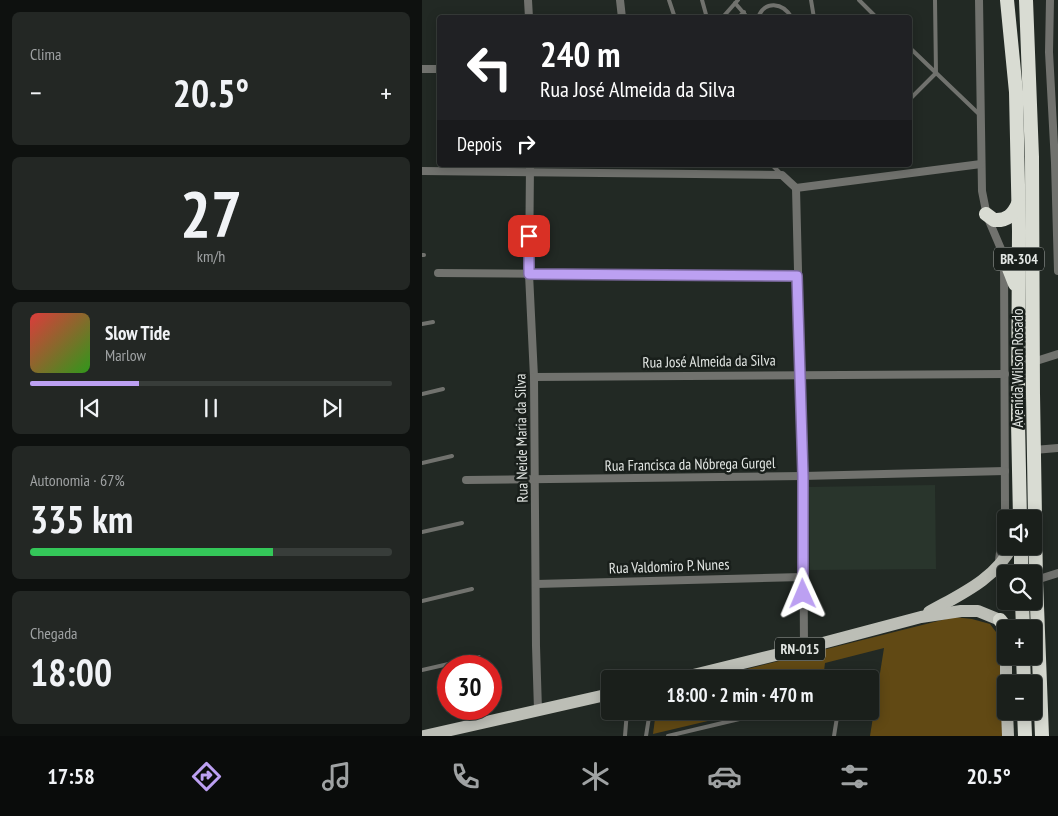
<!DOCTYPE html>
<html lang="pt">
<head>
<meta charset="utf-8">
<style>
  body { margin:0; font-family:"PT Sans Narrow",sans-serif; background:#232724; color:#f1f3f6; height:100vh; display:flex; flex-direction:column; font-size:19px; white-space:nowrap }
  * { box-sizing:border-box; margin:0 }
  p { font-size:16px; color:#9fa2a3 }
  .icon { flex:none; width:28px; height:28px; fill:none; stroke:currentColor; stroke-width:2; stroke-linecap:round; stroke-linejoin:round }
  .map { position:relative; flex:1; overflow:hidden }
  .sheet { display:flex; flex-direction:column; gap:12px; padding:12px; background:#0e110f; width:422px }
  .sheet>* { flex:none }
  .top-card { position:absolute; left:15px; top:15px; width:475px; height:152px; border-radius:5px; box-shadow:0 2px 12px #0003,0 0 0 1px #383d3a; background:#202124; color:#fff; overflow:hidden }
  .controls { position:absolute; left:575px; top:510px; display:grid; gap:10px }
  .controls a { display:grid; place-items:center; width:45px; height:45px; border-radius:5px; background:#1a1f1b; box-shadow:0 2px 12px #0003,0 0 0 1px #383d3a; font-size:25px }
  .speed { position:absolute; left:15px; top:655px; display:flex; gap:10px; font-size:25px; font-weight:700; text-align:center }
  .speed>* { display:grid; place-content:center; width:65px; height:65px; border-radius:50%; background:#1a1f1b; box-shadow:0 2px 12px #0003,0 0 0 1px #383d3a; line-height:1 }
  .speed .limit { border:8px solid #d22; background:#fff; color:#111 }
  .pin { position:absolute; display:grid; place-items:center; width:42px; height:42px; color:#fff; margin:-21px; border-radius:10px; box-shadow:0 2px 8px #0006 }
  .me { position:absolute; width:55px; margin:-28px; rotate:359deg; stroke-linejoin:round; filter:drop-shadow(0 0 4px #0008) }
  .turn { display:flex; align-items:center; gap:18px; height:105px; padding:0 20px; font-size:22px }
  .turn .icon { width:65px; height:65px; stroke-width:2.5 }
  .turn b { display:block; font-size:35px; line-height:42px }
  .then { display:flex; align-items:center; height:48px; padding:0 20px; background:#0003; gap:10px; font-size:19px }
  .big { font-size:38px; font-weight:700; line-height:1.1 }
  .sheet .card { flex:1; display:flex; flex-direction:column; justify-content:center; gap:8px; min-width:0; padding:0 18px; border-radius:8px; background:#232724 }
  .sheet .dial { align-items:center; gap:0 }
  .dial b { font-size:65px; line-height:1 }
  .song { display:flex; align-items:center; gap:15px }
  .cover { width:60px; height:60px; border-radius:8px; background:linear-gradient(135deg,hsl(0 70% 55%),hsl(110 70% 35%)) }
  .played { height:5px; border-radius:2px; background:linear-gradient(90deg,#bca0f2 30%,#383d3a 30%) }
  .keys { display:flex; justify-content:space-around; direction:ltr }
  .heat { display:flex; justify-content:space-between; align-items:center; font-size:28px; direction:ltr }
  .charge { height:8px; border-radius:4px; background:linear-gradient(90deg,#34c759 67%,#383d3a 0) }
  .trip { position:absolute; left:179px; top:670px; width:278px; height:50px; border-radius:5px; background:#1a1f1b; box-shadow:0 2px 12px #0003,0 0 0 1px #383d3a; font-weight:700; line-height:50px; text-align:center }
  .menu { display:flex; height:80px; justify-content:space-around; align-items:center; background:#0a0c0b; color:#9fa2a3 }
  .menu .icon { width:35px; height:35px }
  .menu .current { color:#bca0f2 }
  .menu b { font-size:22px; color:#f1f3f6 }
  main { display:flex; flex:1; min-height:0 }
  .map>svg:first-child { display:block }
  .built { fill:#29352c }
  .green { fill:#614914 }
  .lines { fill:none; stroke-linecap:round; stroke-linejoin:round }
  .lane { stroke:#71726e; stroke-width:4 }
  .street { stroke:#71726e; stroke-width:8 }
  .primary { stroke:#bcbeb6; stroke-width:12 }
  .highway { stroke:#d9dcd3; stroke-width:14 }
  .route-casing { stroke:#7a689d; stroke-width:12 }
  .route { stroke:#bca0f2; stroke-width:9 }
  .labels { text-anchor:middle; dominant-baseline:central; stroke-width:5; stroke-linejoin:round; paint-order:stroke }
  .shield { fill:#191f1b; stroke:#a6aaa7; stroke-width:1 }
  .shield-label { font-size:14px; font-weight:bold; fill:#e2e6e3 }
  .street-label { font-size:15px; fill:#e2e6e3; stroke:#191f1b }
</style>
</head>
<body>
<main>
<section class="sheet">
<div class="card"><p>Clima</p>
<div class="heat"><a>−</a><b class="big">20.5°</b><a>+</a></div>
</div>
<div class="card dial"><b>27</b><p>km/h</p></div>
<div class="card">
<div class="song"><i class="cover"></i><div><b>Slow Tide</b><p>Marlow</p></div></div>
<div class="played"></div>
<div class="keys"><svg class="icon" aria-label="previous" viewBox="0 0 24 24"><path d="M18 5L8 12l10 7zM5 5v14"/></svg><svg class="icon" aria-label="pause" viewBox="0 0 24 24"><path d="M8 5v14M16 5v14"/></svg><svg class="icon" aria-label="next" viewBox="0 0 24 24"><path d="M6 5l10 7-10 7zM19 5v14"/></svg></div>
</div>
<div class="card"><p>Autonomia · 67%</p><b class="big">335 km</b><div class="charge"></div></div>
<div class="card"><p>Chegada</p><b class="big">18:00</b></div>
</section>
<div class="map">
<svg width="636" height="736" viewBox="0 0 636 736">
  <rect width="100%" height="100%" fill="#222924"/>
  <path class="built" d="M513 485 514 569 388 570 387 487Z"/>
  <g class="green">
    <path d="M532 617 550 619 568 624 577 636 579 662 580 736H448L462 648 403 663 401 679H285Z"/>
    <path d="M234 711H328L231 734Z"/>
  </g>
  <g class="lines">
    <g class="lane">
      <path d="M247 0 253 18"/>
      <path d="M280 0 285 18"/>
      <path d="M389 0 392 18"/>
      <path d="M437 0 455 18"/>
      <path d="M313 3 326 18"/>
      <path d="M300 18 316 0"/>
      <path d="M316 18 322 12"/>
      <path d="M336 18C342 0 361 2 370 18"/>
      <path d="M488 48 558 115"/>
      <path d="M488 99 514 73 513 0"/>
      <path d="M350 165 360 175"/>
      <path d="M0 255H2"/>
      <path d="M0 324 11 322"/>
      <path d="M0 394 21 389"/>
      <path d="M0 463 30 456"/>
      <path d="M0 532 40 523"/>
      <path d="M0 601 50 589"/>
      <path d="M0 670 57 657"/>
      <path d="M203 736 205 711"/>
      <path d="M224 736 228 711"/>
      <path d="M246 736 351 711"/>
      <path d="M412 736 416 711"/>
    </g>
    <g class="street">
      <path d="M106 0 107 18"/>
      <path d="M198 0 200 18"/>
      <path d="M557 0 560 191 565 216 582 256 583 509 577 561"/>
      <path d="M628 0 627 52 633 163 636 271"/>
      <path d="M0 69H18"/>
      <path d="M108 165 107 274 112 377 114 646 116 710"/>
      <path d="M1 171 360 175 374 188"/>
      <path d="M374 188 381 476 382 648"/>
      <path d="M374 188 559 164"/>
      <path d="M16 273 375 276"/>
      <path d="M611 362 636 354"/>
      <path d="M112 377 583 374"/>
      <path d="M612 450 636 448"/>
      <path d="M44 480 381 476 583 471"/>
      <path d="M614 580 636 573"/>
      <path d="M114 584 381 577"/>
    </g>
    <g class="primary">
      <path d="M507 612C537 595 574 579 590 546"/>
      <path d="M584 656V684"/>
      <path d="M255 679 382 648 499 617 539 611H556L578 620 583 632 584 649"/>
      <path d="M585 711 586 736"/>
      <path d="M2 736 188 694"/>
    </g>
    <g class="highway">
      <path d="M585 0 594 92 597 231 596 422 598 519"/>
      <path d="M604 0 610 157 611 394 614 580 620 736"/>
      <path d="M564 214 572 220C585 221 591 215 596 204"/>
      <path d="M582 256 593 284"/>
      <path d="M599 546V574"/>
      <path d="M600 601 601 629"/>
      <path d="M578 620 585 629"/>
      <path d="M601 656 602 684"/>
      <path d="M602 711 603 736"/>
    </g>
  </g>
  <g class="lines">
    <defs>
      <path id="route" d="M107 236V274L375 276 381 476V594"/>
    </defs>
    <use href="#route" class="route-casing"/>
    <use href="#route" class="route"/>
  </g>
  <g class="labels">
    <g class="shield">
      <rect x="572" y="247.5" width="50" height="23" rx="4"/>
      <rect x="353" y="637.5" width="50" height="23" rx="4"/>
    </g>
    <g class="shield-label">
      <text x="597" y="259">BR-304</text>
      <text x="378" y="649">RN-015</text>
    </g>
    <g class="street-label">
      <text transform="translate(287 361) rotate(-1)">Rua José Almeida da Silva</text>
      <text transform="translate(595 368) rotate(-90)">Avenida Wilson Rosado</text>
      <text transform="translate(99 438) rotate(-91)">Rua Neide Maria da Silva</text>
      <text transform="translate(268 464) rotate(-1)">Rua Francisca da Nóbrega Gurgel</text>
      <text transform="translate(247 566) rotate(-2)">Rua Valdomiro P. Nunes</text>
    </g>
  </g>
</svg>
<div class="controls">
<a><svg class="icon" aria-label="sound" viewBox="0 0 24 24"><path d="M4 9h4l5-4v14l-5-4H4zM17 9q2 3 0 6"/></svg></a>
<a><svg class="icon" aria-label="search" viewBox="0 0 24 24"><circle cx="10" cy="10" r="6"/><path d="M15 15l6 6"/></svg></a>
<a>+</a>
<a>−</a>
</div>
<div class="speed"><div class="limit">30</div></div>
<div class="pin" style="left:107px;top:236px;background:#d93025"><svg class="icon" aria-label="arrive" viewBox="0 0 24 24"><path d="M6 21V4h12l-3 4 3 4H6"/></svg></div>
<svg class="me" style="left:381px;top:594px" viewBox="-20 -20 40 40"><path d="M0-17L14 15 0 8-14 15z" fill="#bca0f2" stroke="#fff" stroke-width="4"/></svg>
<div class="trip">18:00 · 2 min · 470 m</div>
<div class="top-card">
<div class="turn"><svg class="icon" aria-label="left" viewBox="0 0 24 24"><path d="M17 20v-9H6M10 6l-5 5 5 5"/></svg><div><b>240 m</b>Rua José Almeida da Silva</div></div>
<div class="then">Depois<svg class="icon" aria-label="right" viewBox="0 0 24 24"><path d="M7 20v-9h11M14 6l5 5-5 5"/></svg></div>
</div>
</div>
</main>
<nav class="menu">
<b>17:58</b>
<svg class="icon current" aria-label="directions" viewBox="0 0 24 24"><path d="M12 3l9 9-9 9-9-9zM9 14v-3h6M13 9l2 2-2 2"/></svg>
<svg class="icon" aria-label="music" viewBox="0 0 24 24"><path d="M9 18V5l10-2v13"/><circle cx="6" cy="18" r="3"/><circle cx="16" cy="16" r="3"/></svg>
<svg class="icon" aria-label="phone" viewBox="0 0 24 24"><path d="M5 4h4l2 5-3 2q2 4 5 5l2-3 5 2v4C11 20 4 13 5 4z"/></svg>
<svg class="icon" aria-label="climate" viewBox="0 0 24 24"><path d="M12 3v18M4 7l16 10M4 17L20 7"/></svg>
<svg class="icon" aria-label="car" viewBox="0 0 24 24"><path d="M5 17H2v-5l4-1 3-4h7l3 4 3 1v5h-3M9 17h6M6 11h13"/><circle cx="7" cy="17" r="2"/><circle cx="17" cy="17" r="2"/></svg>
<svg class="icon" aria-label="filters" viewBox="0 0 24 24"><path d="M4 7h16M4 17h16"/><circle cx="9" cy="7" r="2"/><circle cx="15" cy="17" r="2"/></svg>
<b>20.5°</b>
</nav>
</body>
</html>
